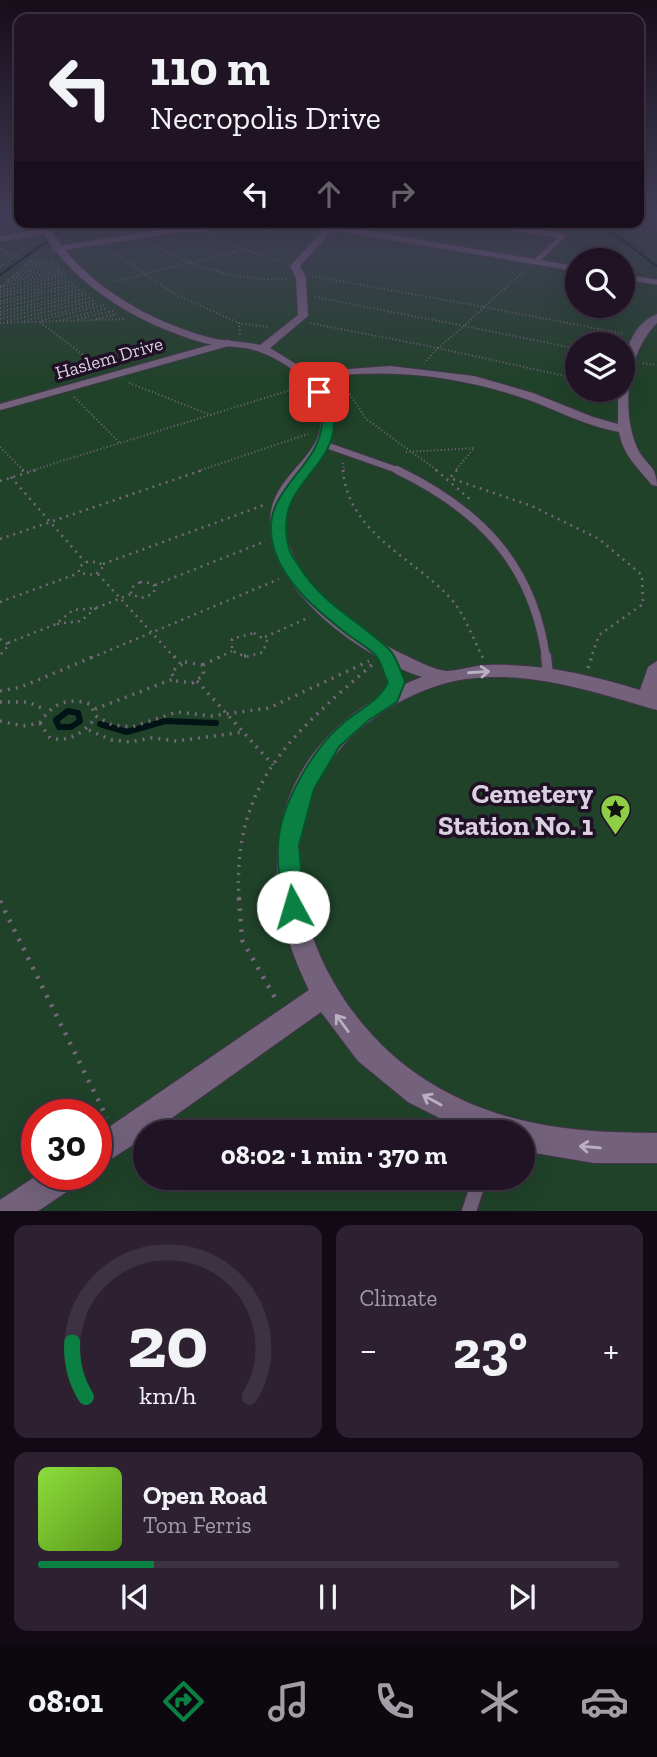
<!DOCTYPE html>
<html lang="en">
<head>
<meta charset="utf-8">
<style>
  body { margin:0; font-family:"Zilla Slab",serif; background:#2c2031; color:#f1f3f6; height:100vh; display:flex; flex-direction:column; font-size:26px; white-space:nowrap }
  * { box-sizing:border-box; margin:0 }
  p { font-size:23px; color:#a19ea6 }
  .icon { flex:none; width:38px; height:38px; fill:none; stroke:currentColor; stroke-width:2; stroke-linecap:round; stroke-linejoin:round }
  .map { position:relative; height:1211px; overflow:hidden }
  .details { display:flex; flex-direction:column; gap:14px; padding:14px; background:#110a14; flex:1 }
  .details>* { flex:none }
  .top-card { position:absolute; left:14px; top:14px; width:630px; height:214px; border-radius:14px; box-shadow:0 7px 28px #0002,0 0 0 2px #3c3241; background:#1f1324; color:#f1f3f6; overflow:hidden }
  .buttons { position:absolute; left:565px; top:248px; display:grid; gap:14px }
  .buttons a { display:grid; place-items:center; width:70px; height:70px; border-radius:50%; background:#1f1324; box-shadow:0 7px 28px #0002,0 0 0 2px #3c3241; font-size:35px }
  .speed { position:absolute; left:21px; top:1099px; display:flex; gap:14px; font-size:35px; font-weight:700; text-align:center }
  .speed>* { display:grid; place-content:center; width:91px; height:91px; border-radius:50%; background:#1f1324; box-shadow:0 7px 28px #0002,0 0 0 2px #3c3241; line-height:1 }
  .speed .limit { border:10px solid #d22; background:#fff; color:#111 }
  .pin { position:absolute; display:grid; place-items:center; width:60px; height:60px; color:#fff; margin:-30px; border-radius:14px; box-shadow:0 4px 10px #0006 }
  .me { position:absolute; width:77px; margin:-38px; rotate:354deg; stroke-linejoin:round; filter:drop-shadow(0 0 5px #0008) }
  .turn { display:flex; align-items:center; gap:24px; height:147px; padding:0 21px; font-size:32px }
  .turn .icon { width:91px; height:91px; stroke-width:2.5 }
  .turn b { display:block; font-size:49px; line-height:60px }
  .lanes { display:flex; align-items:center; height:66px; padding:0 21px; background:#0003; justify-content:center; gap:35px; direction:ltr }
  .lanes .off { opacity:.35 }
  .big { font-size:52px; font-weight:800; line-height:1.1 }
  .details .card { flex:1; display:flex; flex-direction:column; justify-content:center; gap:10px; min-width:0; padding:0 24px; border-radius:14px; background:#2c2031 }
  .details .dial { align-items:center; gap:0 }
  .dial svg { height:182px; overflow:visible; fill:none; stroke:#3c3241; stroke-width:7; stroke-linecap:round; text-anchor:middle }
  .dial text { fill:#f1f3f6; stroke:none }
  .song { display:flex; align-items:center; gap:21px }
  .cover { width:84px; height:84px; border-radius:10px; background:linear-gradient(135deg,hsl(90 70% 55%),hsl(90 70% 35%)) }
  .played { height:7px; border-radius:4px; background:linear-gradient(90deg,#0b8043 20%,#3c3241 20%) }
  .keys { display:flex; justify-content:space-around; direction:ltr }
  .heat { display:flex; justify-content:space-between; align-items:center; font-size:38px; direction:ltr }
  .details .tiles { flex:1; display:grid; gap:14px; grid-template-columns:1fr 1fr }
  .card:last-child { grid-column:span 2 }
  .trip { position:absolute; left:133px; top:1120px; width:402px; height:70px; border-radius:35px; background:#1f1324; box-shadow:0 7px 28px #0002,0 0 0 2px #3c3241; font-weight:800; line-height:70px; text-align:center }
  .dock { display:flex; height:112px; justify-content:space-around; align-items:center; background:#0c080e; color:#a19ea6 }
  .dock .icon { width:49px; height:49px }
  .dock .active { color:#0b8043 }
  .dock b { font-size:32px; color:#f1f3f6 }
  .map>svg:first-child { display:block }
  .green { fill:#204229; fill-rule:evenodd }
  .forest { fill:#2f5438 }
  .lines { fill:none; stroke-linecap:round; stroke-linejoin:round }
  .stream-far1 { stroke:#021316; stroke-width:2.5 }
  .stream { stroke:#021316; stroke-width:6 }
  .service-far4-casing { stroke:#423548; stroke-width:7 }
  .service-far3-casing { stroke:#423548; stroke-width:8 }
  .service-far2-casing { stroke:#423548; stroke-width:10 }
  .service-far1-casing { stroke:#423548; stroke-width:13 }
  .service-casing { stroke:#423548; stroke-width:17 }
  .minor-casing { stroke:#423548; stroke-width:2 }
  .path-far3 { stroke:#75687b; stroke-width:2; stroke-dasharray:1 2.5; stroke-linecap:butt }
  .path-far2 { stroke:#75687b; stroke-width:2.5; stroke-dasharray:2 5; stroke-linecap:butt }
  .path-far1 { stroke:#75687b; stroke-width:3.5; stroke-dasharray:2 6; stroke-linecap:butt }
  .path { stroke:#75687b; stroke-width:4.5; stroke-dasharray:2.5 8; stroke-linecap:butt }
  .service-far4 { stroke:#74627d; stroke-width:5 }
  .service-far3 { stroke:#74627d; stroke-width:6 }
  .service-far2 { stroke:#74627d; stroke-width:8 }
  .service-far1 { stroke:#74627d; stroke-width:10 }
  .service { stroke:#74627d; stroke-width:14 }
  .minor { fill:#74627d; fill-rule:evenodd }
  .oneway { stroke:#bbafc2 }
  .route { fill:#0b8043; stroke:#07532c; stroke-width:2 }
  .labels { text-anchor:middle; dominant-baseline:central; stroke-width:7; stroke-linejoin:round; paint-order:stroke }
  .far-street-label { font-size:19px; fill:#dad0df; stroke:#201026 }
  .near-poi-label { font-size:28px; font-weight:bold; fill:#dad0df; stroke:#201026; text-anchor:end }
</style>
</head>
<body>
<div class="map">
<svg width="657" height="1211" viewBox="0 0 657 1211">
  <rect width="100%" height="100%" fill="#291930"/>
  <path class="green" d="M0 216H19V222H639V216H657V1211H0ZM578 261H623V306H578ZM578 345H623V390H578ZM37 1115H96V1174H37ZM145 1132H523V1178H145Z"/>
  <path class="forest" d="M494 222H576L565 233Z"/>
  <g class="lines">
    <g class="stream-far1">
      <path d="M598 222 657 266"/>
      <path d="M0 275 74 222"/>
    </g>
    <g class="stream">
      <path d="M68 711 78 713 80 721 71 727H59L56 720Z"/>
      <path d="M100 724 127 732 165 721 216 723"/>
    </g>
    <defs>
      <g id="service-far4">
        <path d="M241 222 269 229"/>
        <path d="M475 222 563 236 535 262"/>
        <path d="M331 227 578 269"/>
        <path d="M0 239 44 231"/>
        <path d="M55 249 176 230 205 229 221 222"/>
        <path d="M623 277 657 282"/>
      </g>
      <g id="service-far3">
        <path d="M0 407 228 343"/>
        <path d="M323 444 400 471"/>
      </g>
      <path id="service-far2" d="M397 470C480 510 533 564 546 658"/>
      <path id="service-far1" d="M546 656 548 674"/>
      <path id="service" d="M469 1211 480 1178"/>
      <g id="minor">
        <path d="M37 222H46C78 281 148 322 212 338 227 342 244 341 260 345L298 315 296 278 290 266 331 222H340L300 266 306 278 308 316 270 348 309 372 390 366 474 376 533 393 593 417 618 424V390H623C623 362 626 327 657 314V323C628 352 621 407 636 445 643 464 657 464 657 486L652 485C638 468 623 455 619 432 585 426 555 409 523 398 455 375 386 368 315 378 376 457 263 475 289 545 309 599 361 635 411 658 421 663 435 670 446 671 460 671 474 665 488 665 540 663 591 675 640 690L648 667 657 661V710C594 692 532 670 465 679 428 685 394 702 365 725 240 826 311 1010 429 1082 499 1126 576 1133 657 1133V1163H594L523 1151V1132H467L408 1102 358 1061 321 1012 152 1132H145V1137L96 1169V1136L309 990C243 857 278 731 422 677 361 657 260 586 271 512 279 463 344 451 312 391 300 370 270 353 246 348 232 346 218 347 204 343 138 324 70 285 37 222Z"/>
        <path d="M39 1174H81L77 1185 38 1211H0V1200Z"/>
      </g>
    </defs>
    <use href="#service-far4" class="service-far4-casing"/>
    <use href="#service-far3" class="service-far3-casing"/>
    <use href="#service-far2" class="service-far2-casing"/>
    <use href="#service-far1" class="service-far1-casing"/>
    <use href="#service" class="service-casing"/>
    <use href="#minor" class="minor-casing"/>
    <g class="path-far3">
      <path d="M639 217 657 224"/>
      <path d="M88 222 92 232"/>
      <path d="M208 239 285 262"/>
      <path d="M155 245C197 269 239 281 287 279"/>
      <path d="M1 249 13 257"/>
      <path d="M111 251 175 294 239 323"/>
      <path d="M31 262 48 258"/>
      <path d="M26 266 54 260"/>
      <path d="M0 267 28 246"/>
      <path d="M22 270 56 262"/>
      <path d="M523 272 484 307 625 334"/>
      <path d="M17 274 59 265"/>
      <path d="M312 276 484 307 464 326 578 349"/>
      <path d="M13 278 61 268"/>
      <path d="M8 282 63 270"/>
      <path d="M113 282 245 249"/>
      <path d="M0 287 65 273"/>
      <path d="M1 287 43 249"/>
      <path d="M0 291 68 275"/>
      <path d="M0 294 68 279"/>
      <path d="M0 297 72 281"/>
      <path d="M315 297 464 326 438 348 578 379"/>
      <path d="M0 301 75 284"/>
      <path d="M0 304 79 286"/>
      <path d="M0 308 82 289"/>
      <path d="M0 312 85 292"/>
      <path d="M0 315 89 294"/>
      <path d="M0 319 92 297"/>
      <path d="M78 319 113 311"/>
      <path d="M96 319 117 314"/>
      <path d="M42 320 104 305"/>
      <path d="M60 320 108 308"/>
      <path d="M7 321 95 300"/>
      <path d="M24 321 99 303"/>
      <path d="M40 322 99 367"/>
      <path d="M0 323 126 319"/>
      <path d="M310 323 438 348 424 363"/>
      <path d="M240 334 239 323 268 327"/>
      <path d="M643 363 657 365"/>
      <path d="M342 382 366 419 438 471"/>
      <path d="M129 383 211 415"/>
      <path d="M74 397 121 444"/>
      <path d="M0 447 24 471"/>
      <path d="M406 452 474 448 455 471"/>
      <path d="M343 463 344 471"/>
      <path d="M30 471 300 387"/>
      <path d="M198 471 308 434"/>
    </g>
    <g class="path-far2">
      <path d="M22 470 25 473"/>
      <path d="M343 470C348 534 414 557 452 600 466 617 473 639 483 658"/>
      <path d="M436 470 472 501"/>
      <path d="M457 470 450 478 532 506 599 539 642 575 643 604 599 635 591 658"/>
      <path d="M11 477 85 562"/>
      <path d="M0 481 36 470"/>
      <path d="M0 539 203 470"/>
      <path d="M86 562H98L104 566 95 575 79 573V567Z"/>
      <path d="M103 564 264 505"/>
      <path d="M98 574 175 658"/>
      <path d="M140 582 151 583 156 587 153 594 141 598 131 594V588Z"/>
      <path d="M155 585 266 541"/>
      <path d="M0 602 79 573"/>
      <path d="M96 608 81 621 56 624 73 610Z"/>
      <path d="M96 608 131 594"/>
      <path d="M254 633 267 641 263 652 246 657 232 651V639Z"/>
      <path d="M265 637 310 617"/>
      <path d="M0 639 9 645 0 655"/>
      <path d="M8 643 56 624"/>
      <path d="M91 658 279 579"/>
      <path d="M218 658 232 651"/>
    </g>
    <g class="path-far1">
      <path d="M174 656 180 663"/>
      <path d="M244 656H249"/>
      <path d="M185 662 202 665 204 675 192 683 176 681 171 672Z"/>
      <path d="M203 665 221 656"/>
      <path d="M588 668 592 656"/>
      <path d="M197 681 273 765"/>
      <path d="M0 691 21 687 95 656"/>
      <path d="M0 702H28L46 710"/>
      <path d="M95 709 173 679"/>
      <path d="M0 721 23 726 40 723"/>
      <path d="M40 723C52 703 68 697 90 704L96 716 112 725 132 727 177 712 212 716 269 708 369 661"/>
      <path d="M40 723 50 738C69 743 85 732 96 717"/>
      <path d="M89 730 111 740 130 742 151 738 177 741 243 732"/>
      <path d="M239 899C232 782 294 733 374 663"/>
    </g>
    <g class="path">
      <path d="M239 898 242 940 278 1003"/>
      <path d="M0 901 107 1118"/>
    </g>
    <use href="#service-far4" class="service-far4"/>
    <use href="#service-far3" class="service-far3"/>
    <use href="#service-far2" class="service-far2"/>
    <use href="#service-far1" class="service-far1"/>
    <use href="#service" class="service"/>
    <use href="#minor" class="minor"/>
  </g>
  <defs><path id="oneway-shaft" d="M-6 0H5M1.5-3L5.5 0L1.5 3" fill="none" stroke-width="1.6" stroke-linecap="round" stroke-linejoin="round" transform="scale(1.75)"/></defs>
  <g class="oneway">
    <use href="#oneway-shaft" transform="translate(479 672) rotate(-4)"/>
    <use href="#oneway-shaft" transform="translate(342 1023) rotate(-126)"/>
    <use href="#oneway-shaft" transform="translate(432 1100) rotate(-151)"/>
    <use href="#oneway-shaft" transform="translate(590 1147) rotate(-175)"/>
  </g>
  <linearGradient id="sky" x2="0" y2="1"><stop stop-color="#170e1a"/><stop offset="0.56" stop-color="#433e59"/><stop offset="1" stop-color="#433e59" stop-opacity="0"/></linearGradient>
  <rect width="657" height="385" fill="url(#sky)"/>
  <path class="route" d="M319 389 325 392C328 401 334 413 334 423 333 473 272 485 289 548 290 554 296 561 299 566 322 604 358 620 389 649 397 657 401 672 405 682L397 702 369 720 339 747 314 789 299 845 304 907 301 914 293 917 285 914 282 907C280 888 277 867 278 847 279 807 311 751 341 725 356 711 380 701 388 682 384 675 382 664 377 657 370 648 356 641 347 634 319 612 285 585 274 549 256 490 319 472 322 423 322 413 316 402 313 392Z"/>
  <defs>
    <symbol id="sight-pin" viewBox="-11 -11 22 30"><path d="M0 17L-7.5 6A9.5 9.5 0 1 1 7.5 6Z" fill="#8dce44" stroke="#201026"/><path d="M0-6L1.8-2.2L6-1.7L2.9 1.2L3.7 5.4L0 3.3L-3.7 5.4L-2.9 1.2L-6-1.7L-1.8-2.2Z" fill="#111"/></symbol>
  </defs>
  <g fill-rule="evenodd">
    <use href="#sight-pin" x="598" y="792" width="35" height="47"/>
  </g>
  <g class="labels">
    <g class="far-street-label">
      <text transform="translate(109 358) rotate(-16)">Haslem Drive</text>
    </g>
    <g class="near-poi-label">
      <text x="593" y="793">Cemetery<tspan x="593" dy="32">Station No. 1</tspan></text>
    </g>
  </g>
</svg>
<div class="buttons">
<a><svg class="icon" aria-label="search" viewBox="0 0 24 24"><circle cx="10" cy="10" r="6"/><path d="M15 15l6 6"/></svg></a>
<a><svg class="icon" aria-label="layers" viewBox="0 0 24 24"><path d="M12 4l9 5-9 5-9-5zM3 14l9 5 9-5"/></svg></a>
</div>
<div class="speed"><div class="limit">30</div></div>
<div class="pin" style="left:319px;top:392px;background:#d93025"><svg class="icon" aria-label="arrive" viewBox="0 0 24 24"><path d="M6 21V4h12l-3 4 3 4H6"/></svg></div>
<svg class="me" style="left:293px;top:907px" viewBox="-20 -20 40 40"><circle r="19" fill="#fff"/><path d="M0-13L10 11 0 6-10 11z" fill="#0b8043"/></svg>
<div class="trip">08:02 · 1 min · 370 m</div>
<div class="top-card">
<div class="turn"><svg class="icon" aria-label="left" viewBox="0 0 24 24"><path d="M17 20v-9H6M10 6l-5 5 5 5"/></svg><div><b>110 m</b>Necropolis Drive</div></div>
<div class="lanes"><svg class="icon" aria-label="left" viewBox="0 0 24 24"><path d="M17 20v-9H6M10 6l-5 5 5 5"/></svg><svg class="icon off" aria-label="ahead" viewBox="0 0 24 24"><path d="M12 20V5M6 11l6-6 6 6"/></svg><svg class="icon off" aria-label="right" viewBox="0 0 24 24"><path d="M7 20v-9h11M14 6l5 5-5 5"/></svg></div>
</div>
</div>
<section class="details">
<div class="tiles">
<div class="card dial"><svg viewBox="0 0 100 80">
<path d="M14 69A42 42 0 1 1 86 69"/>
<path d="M14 69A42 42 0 0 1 8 45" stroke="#0b8043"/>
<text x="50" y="56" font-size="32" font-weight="700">20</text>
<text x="50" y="72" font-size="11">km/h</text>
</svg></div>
<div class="card"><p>Climate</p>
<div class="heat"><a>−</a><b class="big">23°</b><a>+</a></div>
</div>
<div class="card">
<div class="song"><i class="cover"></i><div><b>Open Road</b><p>Tom Ferris</p></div></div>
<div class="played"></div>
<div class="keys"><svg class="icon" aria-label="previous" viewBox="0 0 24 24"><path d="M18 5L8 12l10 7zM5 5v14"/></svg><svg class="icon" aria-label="pause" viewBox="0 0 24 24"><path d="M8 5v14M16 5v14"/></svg><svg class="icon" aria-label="next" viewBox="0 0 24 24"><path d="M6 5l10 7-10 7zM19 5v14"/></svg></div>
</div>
</div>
</section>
<nav class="dock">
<b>08:01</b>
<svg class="icon active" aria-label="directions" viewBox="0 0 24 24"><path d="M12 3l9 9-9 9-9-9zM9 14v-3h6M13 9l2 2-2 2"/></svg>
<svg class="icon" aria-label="music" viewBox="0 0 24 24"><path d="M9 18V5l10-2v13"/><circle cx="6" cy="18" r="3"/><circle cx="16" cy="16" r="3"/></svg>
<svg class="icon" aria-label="phone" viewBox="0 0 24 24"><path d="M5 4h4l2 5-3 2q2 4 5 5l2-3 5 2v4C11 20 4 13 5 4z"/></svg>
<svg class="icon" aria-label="climate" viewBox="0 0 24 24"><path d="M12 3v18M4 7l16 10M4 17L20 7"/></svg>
<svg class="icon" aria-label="car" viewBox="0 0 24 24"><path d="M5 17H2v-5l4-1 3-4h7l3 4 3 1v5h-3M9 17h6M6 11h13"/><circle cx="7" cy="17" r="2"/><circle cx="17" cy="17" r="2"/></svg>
</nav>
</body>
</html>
